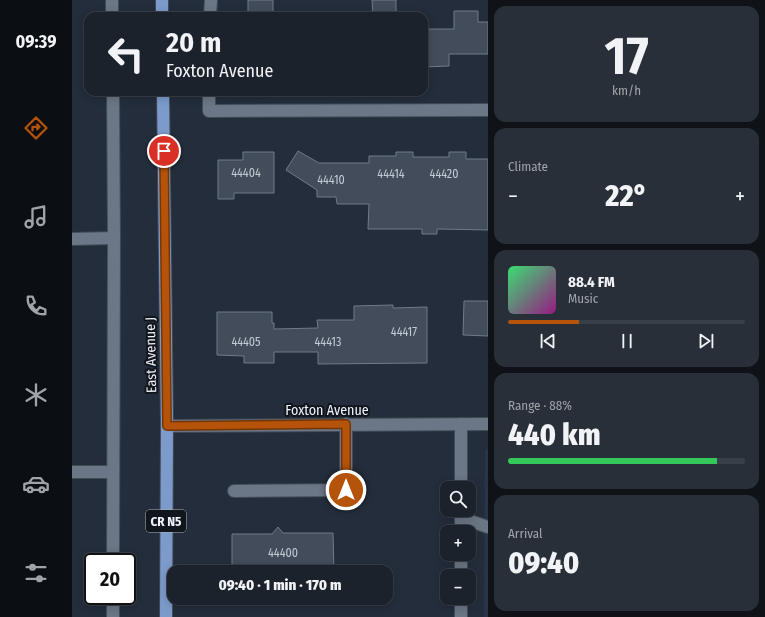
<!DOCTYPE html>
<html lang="en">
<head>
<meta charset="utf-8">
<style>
  body { margin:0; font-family:"Fira Sans Condensed",sans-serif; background:#282f38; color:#f1f3f6; height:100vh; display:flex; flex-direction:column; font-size:15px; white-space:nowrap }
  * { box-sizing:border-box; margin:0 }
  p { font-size:13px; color:#a0a4a9 }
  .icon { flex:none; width:22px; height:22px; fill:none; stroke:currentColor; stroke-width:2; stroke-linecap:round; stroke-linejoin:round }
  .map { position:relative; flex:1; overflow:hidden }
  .drawer { display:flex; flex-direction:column; gap:6px; padding:6px; background:#0f1318; width:277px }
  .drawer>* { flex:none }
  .top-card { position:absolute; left:12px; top:12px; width:344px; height:84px; border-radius:12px; box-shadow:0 2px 10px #0003,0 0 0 1px #393f48; background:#1b222c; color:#f1f3f6; overflow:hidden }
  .fabs { position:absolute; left:368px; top:481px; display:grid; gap:8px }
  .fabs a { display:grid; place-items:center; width:36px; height:36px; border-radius:8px; background:#1b222c; box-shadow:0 2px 10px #0003,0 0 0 1px #393f48; font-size:20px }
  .speed { position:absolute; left:12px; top:553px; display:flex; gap:8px; font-size:20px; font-weight:700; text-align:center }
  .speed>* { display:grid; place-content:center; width:52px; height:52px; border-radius:50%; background:#1b222c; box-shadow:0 2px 10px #0003,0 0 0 1px #393f48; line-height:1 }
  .speed .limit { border:2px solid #111; border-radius:6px; background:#fff; color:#111 }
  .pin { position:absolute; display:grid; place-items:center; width:34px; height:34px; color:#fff; margin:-17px; border:2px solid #fff; border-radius:50%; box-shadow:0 1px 4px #0007 }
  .me { position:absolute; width:44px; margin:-22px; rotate:0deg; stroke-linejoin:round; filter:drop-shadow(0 0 3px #0008) }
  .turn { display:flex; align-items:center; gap:14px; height:84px; padding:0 16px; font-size:18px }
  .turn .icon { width:52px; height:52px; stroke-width:2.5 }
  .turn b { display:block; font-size:28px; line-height:34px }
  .big { font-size:30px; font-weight:800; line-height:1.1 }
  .drawer .card { flex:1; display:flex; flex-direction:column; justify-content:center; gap:6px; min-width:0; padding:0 14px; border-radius:12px; background:#282f38 }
  .drawer .dial { align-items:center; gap:0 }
  .dial b { font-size:52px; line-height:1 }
  .song { display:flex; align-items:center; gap:12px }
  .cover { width:48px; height:48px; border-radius:6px; background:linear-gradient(135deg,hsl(140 70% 55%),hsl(310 70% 35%)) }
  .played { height:4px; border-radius:2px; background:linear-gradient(90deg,#b45309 30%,#393f48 30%) }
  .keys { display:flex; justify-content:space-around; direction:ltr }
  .heat { display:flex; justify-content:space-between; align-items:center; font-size:22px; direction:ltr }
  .charge { height:6px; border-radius:3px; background:linear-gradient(90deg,#34c759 88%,#393f48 0) }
  .trip { position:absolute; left:95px; top:565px; width:226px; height:40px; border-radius:12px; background:#1b222c; box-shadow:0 2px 10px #0003,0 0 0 1px #393f48; font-weight:800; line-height:40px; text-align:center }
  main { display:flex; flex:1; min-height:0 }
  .menu { display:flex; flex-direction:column; width:72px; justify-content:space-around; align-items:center; background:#0b0e12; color:#a0a4a9 }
  .menu .icon { width:28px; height:28px }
  .menu .current { color:#b45309 }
  .menu b { font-size:18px; color:#f1f3f6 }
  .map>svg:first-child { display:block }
  .built { fill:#283549 }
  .building { fill:#424c5b; stroke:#6f7a8b }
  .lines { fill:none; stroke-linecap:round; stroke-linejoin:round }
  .minor-casing { stroke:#434b57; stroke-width:14 }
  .major-casing { stroke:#434b57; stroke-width:14 }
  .minor { stroke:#6b7686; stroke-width:12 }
  .major { stroke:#7c9bca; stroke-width:12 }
  .route-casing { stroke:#753606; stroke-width:10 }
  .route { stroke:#b45309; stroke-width:7 }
  .labels { text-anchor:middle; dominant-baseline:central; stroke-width:4; stroke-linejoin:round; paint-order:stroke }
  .number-label { font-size:12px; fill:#c4cbd4 }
  .shield { fill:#11151c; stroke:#adb2ba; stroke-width:1 }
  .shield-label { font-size:13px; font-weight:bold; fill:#f0f5fd }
  .street-label { font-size:14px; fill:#f0f5fd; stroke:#11151c }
</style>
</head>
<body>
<main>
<nav class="menu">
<b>09:39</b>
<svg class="icon current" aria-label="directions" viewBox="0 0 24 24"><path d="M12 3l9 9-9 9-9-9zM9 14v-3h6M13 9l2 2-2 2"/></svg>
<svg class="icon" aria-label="music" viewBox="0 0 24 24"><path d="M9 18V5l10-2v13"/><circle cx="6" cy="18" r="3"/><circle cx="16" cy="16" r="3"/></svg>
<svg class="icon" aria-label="phone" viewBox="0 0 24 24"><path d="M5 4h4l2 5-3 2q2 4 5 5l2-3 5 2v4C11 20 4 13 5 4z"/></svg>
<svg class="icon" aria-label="climate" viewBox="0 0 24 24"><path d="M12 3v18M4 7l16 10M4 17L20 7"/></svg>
<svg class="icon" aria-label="car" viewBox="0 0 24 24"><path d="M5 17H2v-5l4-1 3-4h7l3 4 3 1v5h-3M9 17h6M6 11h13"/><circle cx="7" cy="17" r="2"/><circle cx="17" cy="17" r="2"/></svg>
<svg class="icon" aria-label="filters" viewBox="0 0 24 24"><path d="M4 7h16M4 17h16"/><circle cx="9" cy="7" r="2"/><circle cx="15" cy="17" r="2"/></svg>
</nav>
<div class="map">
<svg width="416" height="617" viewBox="0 0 416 617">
  <rect width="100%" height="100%" fill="#242d3b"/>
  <path class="built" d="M413 449H416V617H412Z"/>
  <g class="building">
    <rect x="176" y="0" width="25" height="16"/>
    <path d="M300 0H324V16H301Z"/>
    <path d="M382 11H406V22H416V54H377V66L352 67V29H382Z"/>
    <path d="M226 151 247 163H297V156H324V152H341V157H377V152H394V159H416V230L365 229V234H350V229H296L297 204H265L264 197H245V190L214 170Z"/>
    <path d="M171 152H202V193H162V199H146V160H171Z"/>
    <path d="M392 301H416V336L391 335Z"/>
    <path d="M321 305V308L355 307V363L246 364V352H202V363H172V356L145 355V312H200V323H202V329L246 328 245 320H282V306Z"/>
    <path d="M206 527 211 533H261L262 572H160V534H200Z"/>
  </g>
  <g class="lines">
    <defs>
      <g id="minor">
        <path d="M40 0V16"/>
        <path d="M138 16 139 0"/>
        <path d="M41 92 42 238 41 562"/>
        <path d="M137 92V111L416 110"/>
        <path d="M0 239 42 238"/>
        <path d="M95 426 416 424"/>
        <path d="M0 472H41"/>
        <path d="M389 488V424"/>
        <path d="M162 491 274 490V424"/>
        <path d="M389 518 416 527"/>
        <path d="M389 532V511"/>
        <path d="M389 576V554"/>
        <path d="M41 596V617"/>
        <path d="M389 617V598"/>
      </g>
      <g id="major">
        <path d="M90 0V16"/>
        <path d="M91 92 95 426 94 617"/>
      </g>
    </defs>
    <use href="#minor" class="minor-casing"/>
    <use href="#major" class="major-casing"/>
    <use href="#minor" class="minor"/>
    <use href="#major" class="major"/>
  </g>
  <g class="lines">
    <defs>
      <path id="route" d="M92 151 95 426 274 424V490"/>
    </defs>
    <use href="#route" class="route-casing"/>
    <use href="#route" class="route"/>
  </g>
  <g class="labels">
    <g class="number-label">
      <text x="174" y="173">44404</text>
      <text x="319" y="174">44414</text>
      <text x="372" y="174">44420</text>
      <text x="259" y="180">44410</text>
      <text x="332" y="332">44417</text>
      <text x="174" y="342">44405</text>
      <text x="256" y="342">44413</text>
      <text x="211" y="553">44400</text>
    </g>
    <rect class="shield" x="74" y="510" width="40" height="22" rx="3"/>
    <g class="shield-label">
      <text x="94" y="521">CR N5</text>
    </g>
    <g class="street-label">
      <text transform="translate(79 355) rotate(-91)">East Avenue J</text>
      <text x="255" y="410">Foxton Avenue</text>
    </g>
  </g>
</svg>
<div class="fabs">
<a><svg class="icon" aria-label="search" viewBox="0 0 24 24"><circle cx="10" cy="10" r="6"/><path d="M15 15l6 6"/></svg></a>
<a>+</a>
<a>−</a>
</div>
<div class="speed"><div class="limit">20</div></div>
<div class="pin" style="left:92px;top:151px;background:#d93025"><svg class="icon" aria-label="arrive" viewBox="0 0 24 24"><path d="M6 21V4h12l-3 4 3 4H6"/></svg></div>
<svg class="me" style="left:274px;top:490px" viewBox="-20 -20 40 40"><circle r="17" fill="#b45309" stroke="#fff" stroke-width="3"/><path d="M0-11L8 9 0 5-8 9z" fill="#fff"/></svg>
<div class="trip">09:40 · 1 min · 170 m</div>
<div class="top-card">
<div class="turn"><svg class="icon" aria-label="left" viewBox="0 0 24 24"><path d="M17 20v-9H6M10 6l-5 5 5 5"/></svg><div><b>20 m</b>Foxton Avenue</div></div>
</div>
</div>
<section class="drawer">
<div class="card dial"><b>17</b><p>km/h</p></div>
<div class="card"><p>Climate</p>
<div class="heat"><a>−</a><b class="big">22°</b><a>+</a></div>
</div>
<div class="card">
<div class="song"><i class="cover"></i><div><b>88.4 FM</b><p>Music</p></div></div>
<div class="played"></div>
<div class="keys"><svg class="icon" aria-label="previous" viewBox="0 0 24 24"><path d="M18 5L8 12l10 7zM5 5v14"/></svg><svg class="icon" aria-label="pause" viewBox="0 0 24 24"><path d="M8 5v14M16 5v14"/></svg><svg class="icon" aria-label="next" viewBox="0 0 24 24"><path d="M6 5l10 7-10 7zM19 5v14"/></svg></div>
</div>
<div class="card"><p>Range · 88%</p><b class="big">440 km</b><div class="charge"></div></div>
<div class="card"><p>Arrival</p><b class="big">09:40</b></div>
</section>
</main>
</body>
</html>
